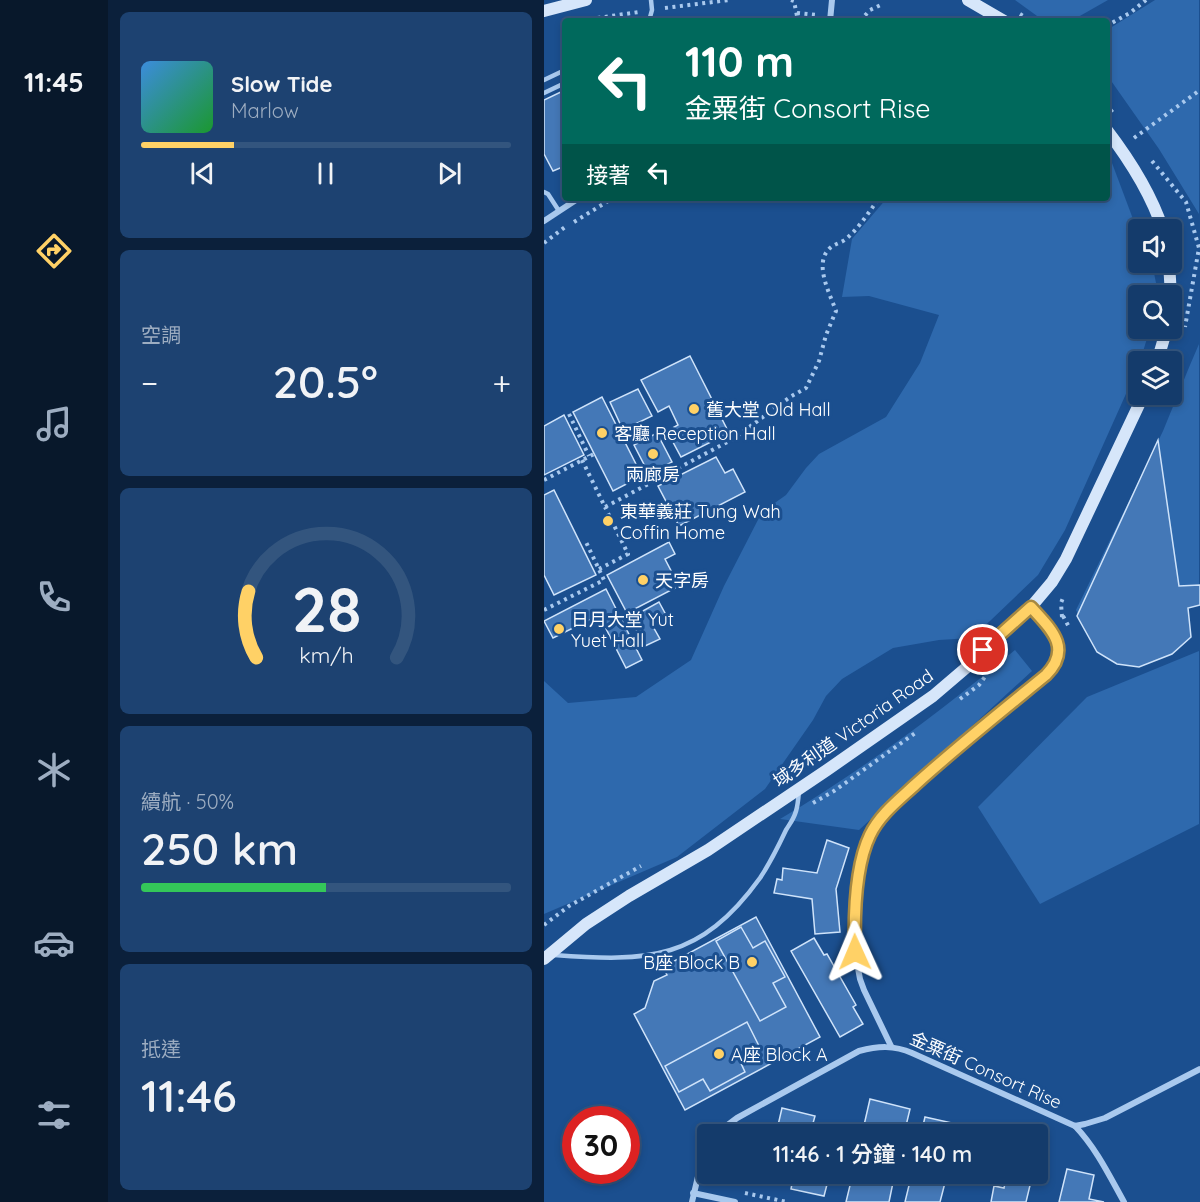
<!DOCTYPE html>
<html lang="zh-TW">
<head>
<meta charset="utf-8">
<style>
  body { margin:0; font-family:Quicksand,"Noto Sans TC",sans-serif; background:#1d4271; color:#f1f3f6; height:100vh; display:flex; flex-direction:column; font-size:22px; white-space:nowrap }
  * { box-sizing:border-box; margin:0 }
  p { font-size:20px; color:#9dadc1 }
  .icon { flex:none; width:33px; height:33px; fill:none; stroke:currentColor; stroke-width:2; stroke-linecap:round; stroke-linejoin:round }
  .map { position:relative; flex:1; overflow:hidden }
  .side { display:flex; flex-direction:column; gap:12px; padding:12px; background:#0b203b; width:436px }
  .side>* { flex:none }
  .banner { position:absolute; left:18px; top:18px; width:548px; height:183px; border-radius:6px; box-shadow:0 3px 9px #0003,0 0 0 2px #33557e; background:#00695c; color:#fff; overflow:hidden }
  .controls { position:absolute; left:584px; top:219px; display:grid; gap:12px }
  .controls a { display:grid; place-items:center; width:54px; height:54px; border-radius:6px; background:#143b6b; box-shadow:0 3px 9px #0003,0 0 0 2px #33557e; font-size:30px }
  .speed { position:absolute; left:18px; top:1106px; display:flex; gap:12px; font-size:30px; font-weight:700; text-align:center }
  .speed>* { display:grid; place-content:center; width:78px; height:78px; border-radius:50%; background:#143b6b; box-shadow:0 3px 9px #0003,0 0 0 2px #33557e; line-height:1 }
  .speed .limit { border:9px solid #d22; background:#fff; color:#111 }
  .pin { position:absolute; display:grid; place-items:center; width:51px; height:51px; color:#fff; margin:-26px; border:3px solid #fff; border-radius:50%; box-shadow:0 2px 6px #0007 }
  .me { position:absolute; width:66px; margin:-33px; rotate:359deg; stroke-linejoin:round; filter:drop-shadow(0 0 4px #0008) }
  .turn { display:flex; align-items:center; gap:21px; height:126px; padding:0 24px; font-size:27px }
  .turn .icon { width:78px; height:78px; stroke-width:2.5 }
  .turn b { display:block; font-size:42px; line-height:51px }
  .then { display:flex; align-items:center; height:57px; padding:0 24px; background:#0003; gap:12px; font-size:22px }
  .big { font-size:45px; font-weight:600; line-height:1.1 }
  .side .card { flex:1; display:flex; flex-direction:column; justify-content:center; gap:9px; min-width:0; padding:0 21px; border-radius:9px; background:#1d4271 }
  .side .dial { align-items:center; gap:0 }
  .dial svg { height:156px; overflow:visible; fill:none; stroke:#33557e; stroke-width:7; stroke-linecap:round; text-anchor:middle }
  .dial text { fill:#f1f3f6; stroke:none }
  .song { display:flex; align-items:center; gap:18px }
  .cover { width:72px; height:72px; border-radius:9px; background:linear-gradient(135deg,hsl(210 70% 55%),hsl(130 70% 35%)) }
  .played { height:6px; border-radius:3px; background:linear-gradient(90deg,#ffd166 25%,#33557e 25%) }
  .keys { display:flex; justify-content:space-around; direction:ltr }
  .heat { display:flex; justify-content:space-between; align-items:center; font-size:33px; direction:ltr }
  .charge { height:9px; border-radius:4px; background:linear-gradient(90deg,#34c759 50%,#33557e 0) }
  .trip { position:absolute; left:153px; top:1124px; width:351px; height:60px; border-radius:6px; background:#143b6b; box-shadow:0 3px 9px #0003,0 0 0 2px #33557e; font-weight:600; line-height:60px; text-align:center }
  main { display:flex; flex:1; min-height:0 }
  .tab-bar { display:flex; flex-direction:column; width:108px; justify-content:space-around; align-items:center; background:#08182b; color:#9dadc1 }
  .tab-bar .icon { width:42px; height:42px }
  .tab-bar .current { color:#ffd166 }
  .tab-bar b { font-size:27px; color:#f1f3f6 }
  .map>svg:first-child { display:block }
  .green { fill:#2e69ad }
  .building { fill:#4478b7; stroke:#cfe3fa; stroke-width:1.5 }
  .lines { fill:none; stroke-linecap:round; stroke-linejoin:round }
  .path { stroke:#a9c9ee; stroke-width:4; stroke-dasharray:3 4.5; stroke-linecap:butt }
  .service { stroke:#a9c9ee; stroke-width:4.5 }
  .minor { stroke:#a9c9ee; stroke-width:6 }
  .secondary { stroke:#d6e6fa; stroke-width:12 }
  .route-casing { stroke:#a68842; stroke-width:15 }
  .route { stroke:#ffd166; stroke-width:10 }
  .poi-dot { fill:#ffd166; stroke:#1b4f8f; stroke-width:2 }
  .labels { text-anchor:middle; dominant-baseline:central; stroke-width:6; stroke-linejoin:round; paint-order:stroke }
  .poi-label { font-size:18px; fill:#fff; stroke:#1b4f8f; text-anchor:start }
  .street-label { font-size:18px; fill:#fff; stroke:#1b4f8f }
</style>
</head>
<body>
<main>
<nav class="tab-bar">
<b>11:45</b>
<svg class="icon current" aria-label="directions" viewBox="0 0 24 24"><path d="M12 3l9 9-9 9-9-9zM9 14v-3h6M13 9l2 2-2 2"/></svg>
<svg class="icon" aria-label="music" viewBox="0 0 24 24"><path d="M9 18V5l10-2v13"/><circle cx="6" cy="18" r="3"/><circle cx="16" cy="16" r="3"/></svg>
<svg class="icon" aria-label="phone" viewBox="0 0 24 24"><path d="M5 4h4l2 5-3 2q2 4 5 5l2-3 5 2v4C11 20 4 13 5 4z"/></svg>
<svg class="icon" aria-label="climate" viewBox="0 0 24 24"><path d="M12 3v18M4 7l16 10M4 17L20 7"/></svg>
<svg class="icon" aria-label="car" viewBox="0 0 24 24"><path d="M5 17H2v-5l4-1 3-4h7l3 4 3 1v5h-3M9 17h6M6 11h13"/><circle cx="7" cy="17" r="2"/><circle cx="17" cy="17" r="2"/></svg>
<svg class="icon" aria-label="filters" viewBox="0 0 24 24"><path d="M4 7h16M4 17h16"/><circle cx="9" cy="7" r="2"/><circle cx="15" cy="17" r="2"/></svg>
</nav>
<section class="side">
<div class="card">
<div class="song"><i class="cover"></i><div><b>Slow Tide</b><p>Marlow</p></div></div>
<div class="played"></div>
<div class="keys"><svg class="icon" aria-label="previous" viewBox="0 0 24 24"><path d="M18 5L8 12l10 7zM5 5v14"/></svg><svg class="icon" aria-label="pause" viewBox="0 0 24 24"><path d="M8 5v14M16 5v14"/></svg><svg class="icon" aria-label="next" viewBox="0 0 24 24"><path d="M6 5l10 7-10 7zM19 5v14"/></svg></div>
</div>
<div class="card"><p>空調</p>
<div class="heat"><a>−</a><b class="big">20.5°</b><a>+</a></div>
</div>
<div class="card dial"><svg viewBox="0 0 100 80">
<path d="M14 69A42 42 0 1 1 86 69"/>
<path d="M14 69A42 42 0 0 1 10 35" stroke="#ffd166"/>
<text x="50" y="56" font-size="32" font-weight="700">28</text>
<text x="50" y="72" font-size="11">km/h</text>
</svg></div>
<div class="card"><p>續航 · 50%</p><b class="big">250 km</b><div class="charge"></div></div>
<div class="card"><p>抵達</p><b class="big">11:46</b></div>
</section>
<div class="map">
<svg width="656" height="1202" viewBox="0 0 656 1202">
  <rect width="100%" height="100%" fill="#1b4f8f"/>
  <g class="green">
    <path d="M471 0H564L527 21H500Z"/>
    <path d="M611 0H655V214L615 149 563 75V30Z"/>
    <path d="M563 155 568 163 589 219 595 229 594 262 608 263 613 288 612 295 594 296V328L606 329 596 361 594 362V367L521 530 494 575 447 620 427 638 395 640 349 648 298 679 282 696 269 720 221 789 133 857 0 914V681L24 703 92 697 147 660 180 586 218 512 242 495 262 468 275 454 342 417 376 363 395 315 325 296 298 297 308 239 343 198H562Z"/>
    <path d="M655 344V603L645 608 630 630 605 646 553 653 532 610 619 431 646 365Z"/>
    <path d="M471 650 488 671 315 830 236 819C319 770 397 711 471 650Z"/>
    <path d="M655 651V824L496 904 434 807 543 697Z"/>
  </g>
  <g class="building">
    <path d="M21 90V166L9 171 0 154V100Z"/>
    <path d="M146 356 185 433 137 457 123 431 134 425 125 406 114 412 97 380Z"/>
    <path d="M94 389 108 416 79 430 66 402Z"/>
    <path d="M58 397 98 476 69 491 29 412Z"/>
    <path d="M20 415 40 455 0 475V426Z"/>
    <path d="M113 433 128 462 105 474 90 445Z"/>
    <path d="M614 440 635 586 656 585V605L644 608 647 637 628 654 595 667 573 664 553 652 533 616Z"/>
    <path d="M172 457 181 473 189 469 201 492 135 526 114 486Z"/>
    <path d="M10 490 52 575 10 595 0 575V495Z"/>
    <path d="M125 542 131 554 121 559 135 586 83 613 63 575Z"/>
    <path d="M62 589 98 660 82 668 55 615 9 638 0 621Z"/>
    <path d="M115 602 122 615 107 623 116 639 101 646 86 618Z"/>
    <path d="M283 840 305 848 292 889 296 932 271 934 268 899 230 893 233 879 238 880 239 868 273 873Z"/>
    <path d="M212 917 276 1037 141 1110 90 1014 101 1008 110 981 123 975 119 967Z"/>
    <path d="M197 927 209 948 221 941 241 977 229 983 242 1007 216 1021 172 941Z"/>
    <path d="M270 938 280 955 283 954 312 1005 309 1007 319 1024 296 1037 247 951Z"/>
    <path d="M203 1022 216 1048 195 1059 201 1072 166 1091 159 1079 135 1092 121 1066Z"/>
    <path d="M326 1099 366 1109 360 1134H318Z"/>
    <path d="M238 1108 271 1116 266 1134H232Z"/>
    <path d="M381 1117 426 1127 424 1134H377Z"/>
    <path d="M523 1169 550 1175 545 1199 560 1202H515Z"/>
    <path d="M182 1173H230L228 1184Z"/>
    <path d="M230 1173H250L248 1181 229 1177Z"/>
    <path d="M250 1173H286L280 1196 247 1189Z"/>
    <path d="M309 1173H351L345 1202H302Z"/>
    <path d="M368 1173H393L403 1175 396 1202H361Z"/>
    <path d="M463 1173H489L482 1202H447L450 1186 460 1188Z"/>
  </g>
  <g class="lines">
    <g class="path">
      <path d="M247 0 250 1 254 21"/>
      <path d="M121 8 185 0"/>
      <path d="M253 13 273 15"/>
      <path d="M476 14 487 21"/>
      <path d="M46 19 95 12"/>
      <path d="M299 19 310 21"/>
      <path d="M316 21 326 10 339 4"/>
      <path d="M562 26 586 13 602 0"/>
      <path d="M562 104 569 113"/>
      <path d="M590 138 656 90"/>
      <path d="M608 161 642 202 655 248 641 327"/>
      <path d="M30 222 69 198"/>
      <path d="M0 243 21 227"/>
      <path d="M25 414 45 456"/>
      <path d="M38 460 61 507 189 439 246 397 262 388 275 361 282 335 292 311C286 294 269 263 286 248 290 244 297 243 302 239 315 228 325 212 335 198"/>
      <path d="M0 480 50 454"/>
      <path d="M55 569 84 554 61 507"/>
      <path d="M0 610 60 580 42 542"/>
      <path d="M519 616 525 627"/>
      <path d="M518 617 517 603 519 598"/>
      <path d="M416 699 435 685 443 674"/>
      <path d="M269 803 290 791 374 731"/>
      <path d="M0 925 25 906 97 866"/>
      <path d="M201 1193 243 1202"/>
    </g>
    <g class="service">
      <path d="M105 21 108 10 107 0"/>
      <path d="M0 80 21 70"/>
      <path d="M0 93 21 83"/>
      <path d="M0 192 4 194 15 211"/>
      <path d="M10 955C104 962 156 961 216 878 226 863 234 847 242 830 245 825 249 820 251 814 254 807 254 799 255 792"/>
    </g>
    <g class="minor">
      <path d="M286 21 288 0"/>
      <path d="M0 221 35 198"/>
      <path d="M347 1046 320 990 316 979 311 952V923L315 877 319 855 325 837 333 823 344 810 378 779 415 746 507 670C525 642 505 627 487 607"/>
      <path d="M531 1126C552 1148 565 1175 580 1202"/>
      <path d="M173 1134 177 1130 193 1118 315 1051C334 1046 350 1045 368 1053L531 1126 541 1124 561 1118 656 1069"/>
      <path d="M149 1193 191 1202"/>
      <path d="M148 1202 156 1168 164 1148"/>
    </g>
    <g class="secondary">
      <path d="M424 0 460 21"/>
      <path d="M0 11 42 0"/>
      <path d="M562 129C585 159 607 193 619 230"/>
      <path d="M625 262 627 296"/>
      <path d="M613 362 623 328"/>
      <path d="M0 959 42 924 85 896 164 850 283 770 389 696 423 667 439 650 487 607 508 582 522 559 600 394"/>
    </g>
  </g>
  <g class="lines">
    <defs>
      <path id="route" d="M311 952C310 918 311 866 326 835 336 814 356 799 372 784 414 746 458 711 502 675 529 648 506 628 487 607L439 650"/>
    </defs>
    <use href="#route" class="route-casing"/>
    <use href="#route" class="route"/>
  </g>
  <g class="poi-dot">
    <circle cx="150" cy="409" r="6"/>
    <circle cx="58" cy="433" r="6"/>
    <circle cx="109" cy="454" r="6"/>
    <circle cx="64" cy="521" r="6"/>
    <circle cx="99" cy="580" r="6"/>
    <circle cx="15" cy="629" r="6"/>
    <circle cx="208" cy="962" r="6"/>
    <circle cx="175" cy="1054" r="6"/>
  </g>
  <g class="labels">
    <g class="poi-label">
      <text x="162" y="409">舊大堂 Old Hall</text>
      <text x="70" y="433">客廳 Reception Hall</text>
      <text x="109" y="474" text-anchor="middle">兩廊房</text>
      <text x="76" y="511">東華義莊 Tung Wah<tspan x="76" dy="21">Coffin Home</tspan></text>
      <text x="111" y="580">天字房</text>
      <text x="27" y="619">日月大堂 Yut<tspan x="27" dy="21">Yuet Hall</tspan></text>
      <text x="196" y="962" text-anchor="end">B座 Block B</text>
      <text x="187" y="1054">A座 Block A</text>
    </g>
    <g class="street-label">
      <text transform="translate(309 728) rotate(-35)">域多利道 Victoria Road</text>
      <text transform="translate(442 1070) rotate(24)">金粟街 Consort Rise</text>
    </g>
  </g>
</svg>
<div class="controls">
<a><svg class="icon" aria-label="sound" viewBox="0 0 24 24"><path d="M4 9h4l5-4v14l-5-4H4zM17 9q2 3 0 6"/></svg></a>
<a><svg class="icon" aria-label="search" viewBox="0 0 24 24"><circle cx="10" cy="10" r="6"/><path d="M15 15l6 6"/></svg></a>
<a><svg class="icon" aria-label="layers" viewBox="0 0 24 24"><path d="M12 4l9 5-9 5-9-5zM3 14l9 5 9-5"/></svg></a>
</div>
<div class="speed"><div class="limit">30</div></div>
<div class="pin" style="left:439px;top:650px;background:#d93025"><svg class="icon" aria-label="arrive" viewBox="0 0 24 24"><path d="M6 21V4h12l-3 4 3 4H6"/></svg></div>
<svg class="me" style="left:311px;top:952px" viewBox="-20 -20 40 40"><path d="M0-17L14 15 0 8-14 15z" fill="#ffd166" stroke="#fff" stroke-width="4"/></svg>
<div class="trip">11:46 · 1 分鐘 · 140 m</div>
<div class="banner">
<div class="turn"><svg class="icon" aria-label="left" viewBox="0 0 24 24"><path d="M17 20v-9H6M10 6l-5 5 5 5"/></svg><div><b>110 m</b>金粟街 Consort Rise</div></div>
<div class="then">接著<svg class="icon" aria-label="left" viewBox="0 0 24 24"><path d="M17 20v-9H6M10 6l-5 5 5 5"/></svg></div>
</div>
</div>
</main>
</body>
</html>
